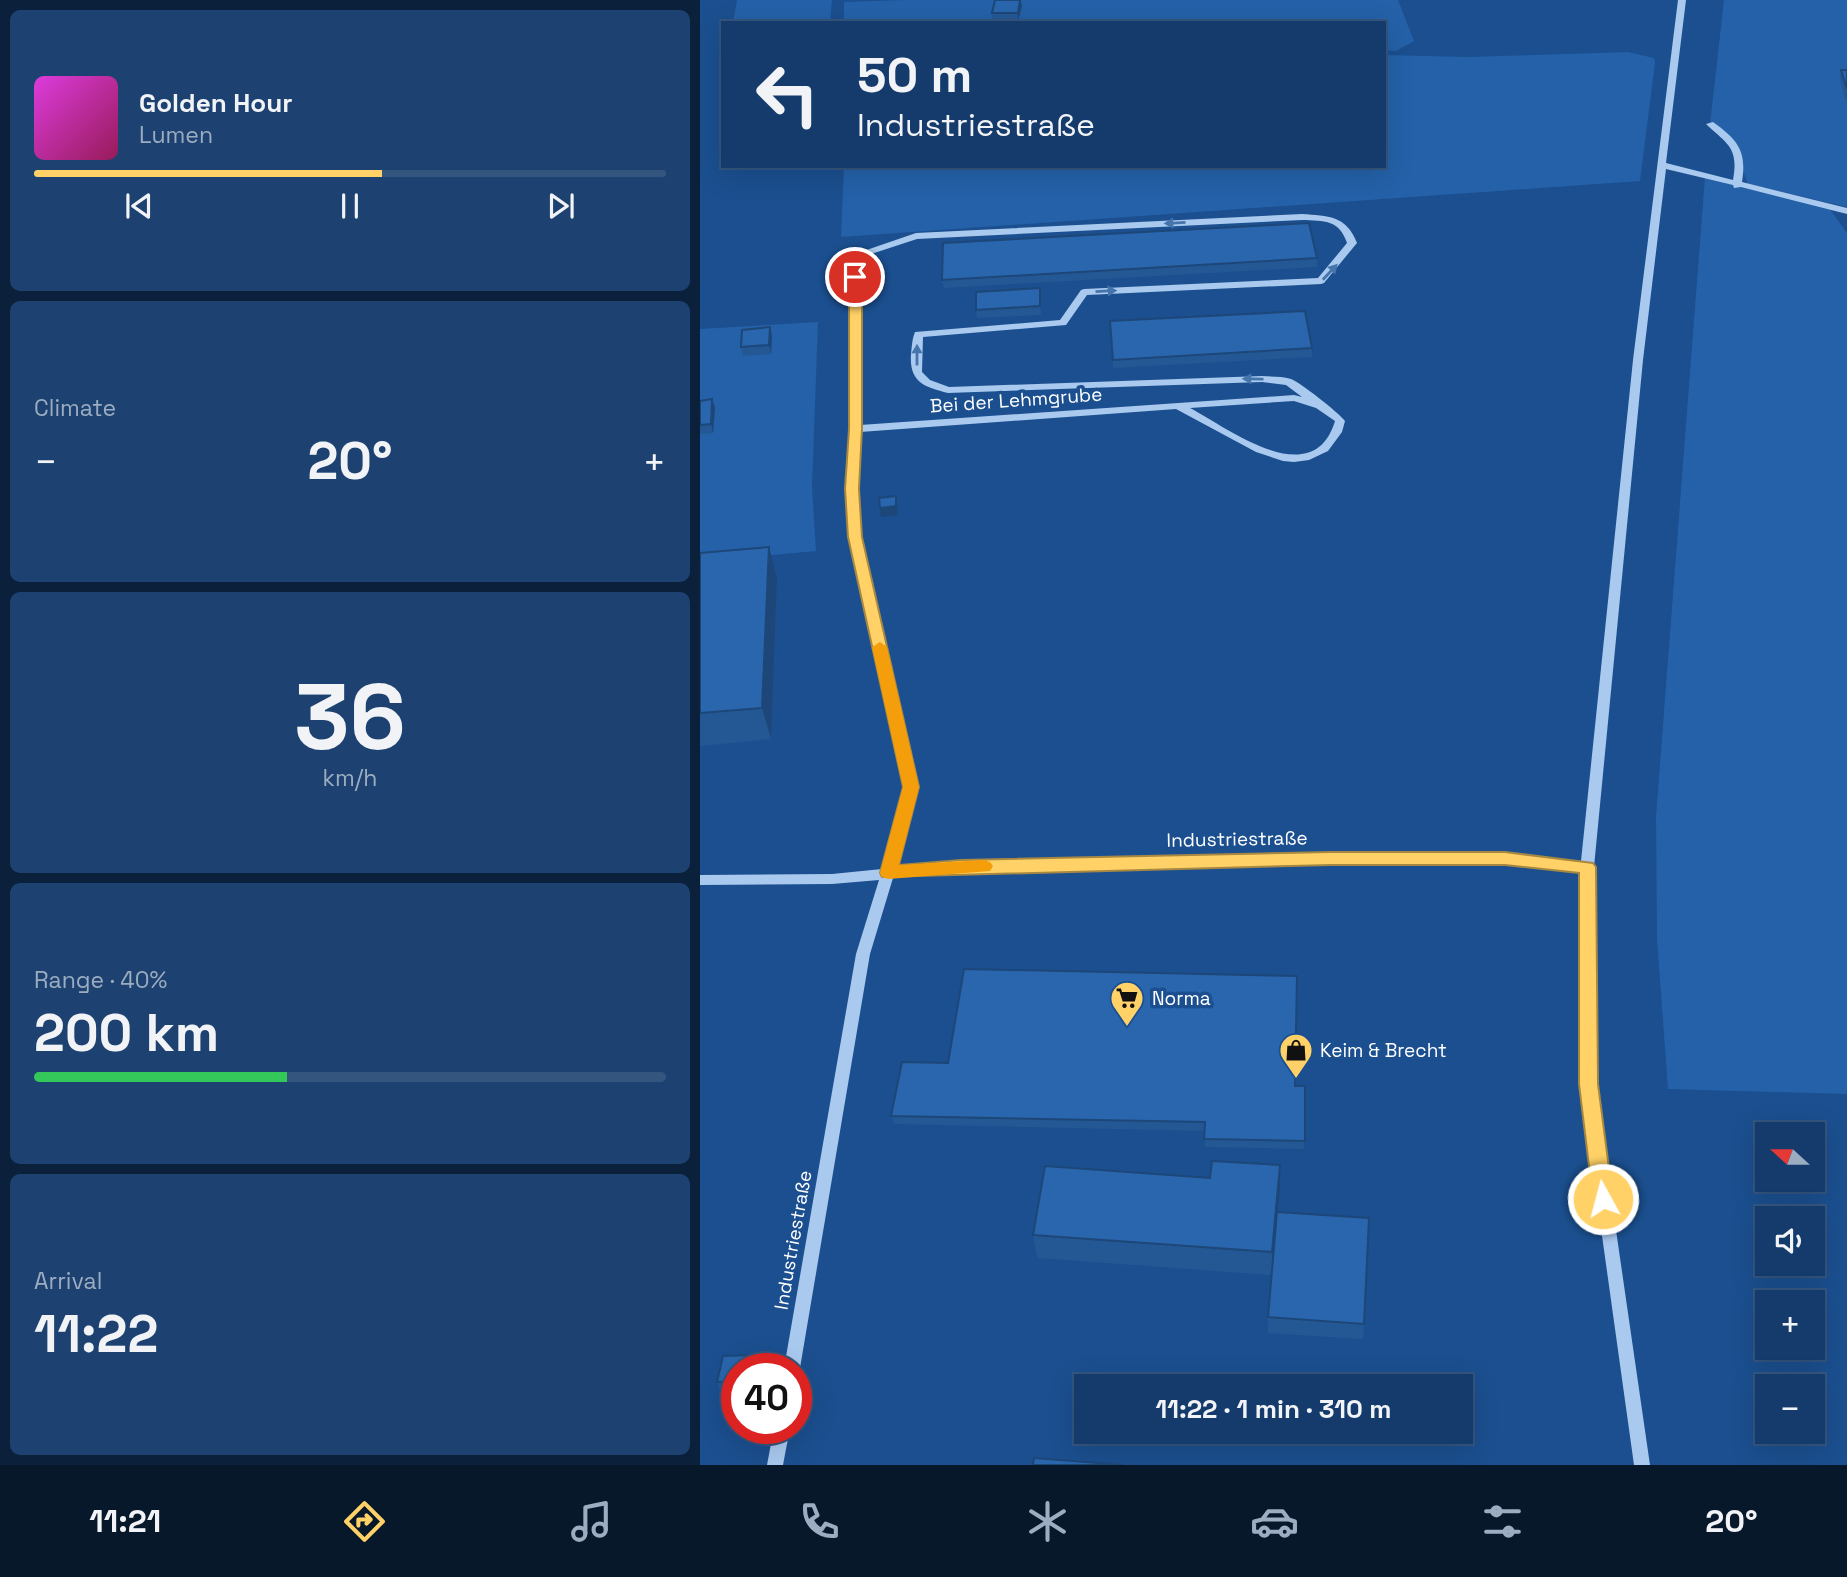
<!DOCTYPE html>
<html lang="en">
<head>
<meta charset="utf-8">
<style>
  body { margin:0; font-family:"Space Grotesk",sans-serif; background:#1d4271; color:#f1f3f6; height:100vh; display:flex; flex-direction:column; font-size:26px; white-space:nowrap }
  * { box-sizing:border-box; margin:0 }
  p { font-size:23px; color:#9dadc1 }
  .icon { flex:none; width:38px; height:38px; fill:none; stroke:currentColor; stroke-width:2; stroke-linecap:round; stroke-linejoin:round }
  .map { position:relative; flex:1; overflow:hidden }
  .side { display:flex; flex-direction:column; gap:10px; padding:10px; background:#0b203b; width:700px }
  .side>* { flex:none }
  .guide { position:absolute; left:21px; top:21px; width:665px; height:147px; border-radius:0px; box-shadow:0 7px 28px #0002,0 0 0 2px #33557e; background:#143b6b; color:#f1f3f6; overflow:hidden }
  .needle { width:46px; rotate:291deg }
  .buttons { position:absolute; left:1055px; top:1122px; display:grid; gap:14px }
  .buttons a { display:grid; place-items:center; width:70px; height:70px; border-radius:0px; background:#143b6b; box-shadow:0 7px 28px #0002,0 0 0 2px #33557e; font-size:35px }
  .speed { position:absolute; left:21px; top:1353px; display:flex; gap:14px; font-size:35px; font-weight:700; text-align:center }
  .speed>* { display:grid; place-content:center; width:91px; height:91px; border-radius:50%; background:#143b6b; box-shadow:0 7px 28px #0002,0 0 0 2px #33557e; line-height:1 }
  .speed .limit { border:10px solid #d22; background:#fff; color:#111 }
  .pin { position:absolute; display:grid; place-items:center; width:60px; height:60px; color:#fff; margin:-30px; border:4px solid #fff; border-radius:50%; box-shadow:0 2px 7px #0007 }
  .me { position:absolute; width:77px; margin:-38px; rotate:353deg; stroke-linejoin:round; filter:drop-shadow(0 0 5px #0008) }
  .turn { display:flex; align-items:center; gap:24px; height:147px; padding:0 21px; font-size:32px }
  .turn .icon { width:91px; height:91px; stroke-width:2.5 }
  .turn b { display:block; font-size:49px; line-height:60px }
  .big { font-size:52px; font-weight:700; line-height:1.1 }
  .side .card { flex:1; display:flex; flex-direction:column; justify-content:center; gap:10px; min-width:0; padding:0 24px; border-radius:10px; background:#1d4271 }
  .side .dial { align-items:center; gap:0 }
  .dial b { font-size:91px; line-height:1 }
  .song { display:flex; align-items:center; gap:21px }
  .cover { width:84px; height:84px; border-radius:10px; background:linear-gradient(135deg,hsl(300 70% 55%),hsl(330 70% 35%)) }
  .played { height:7px; border-radius:4px; background:linear-gradient(90deg,#ffd166 55%,#33557e 55%) }
  .keys { display:flex; justify-content:space-around; direction:ltr }
  .heat { display:flex; justify-content:space-between; align-items:center; font-size:38px; direction:ltr }
  .charge { height:10px; border-radius:5px; background:linear-gradient(90deg,#34c759 40%,#33557e 0) }
  .trip { position:absolute; left:374px; top:1374px; width:399px; height:70px; border-radius:0px; background:#143b6b; box-shadow:0 7px 28px #0002,0 0 0 2px #33557e; font-weight:700; line-height:70px; text-align:center }
  .tab-bar { display:flex; height:112px; justify-content:space-around; align-items:center; background:#08182b; color:#9dadc1 }
  .tab-bar .icon { width:49px; height:49px }
  .tab-bar .current { color:#ffd166 }
  .tab-bar b { font-size:32px; color:#f1f3f6 }
  main { display:flex; flex:1; min-height:0 }
  .map>svg:first-child { display:block }
  .green { fill:#2461a8 }
  .lines { fill:none; stroke-linecap:round; stroke-linejoin:round }
  .minor { fill:#a9c9ee; fill-rule:evenodd }
  .wall { fill:#245895 }
  .shaded-wall { fill:#1d4779 }
  .building { fill:#2a66ad; stroke:#1d4779; stroke-width:2 }
  .oneway { fill:#4674ac }
  .route { fill:#ffd166; stroke:#a68842; stroke-width:2 }
  .slow { fill:#f59e0b }
  .labels { text-anchor:middle; dominant-baseline:central; stroke-width:7; stroke-linejoin:round; paint-order:stroke }
  .street-label { font-size:19px; fill:#fff; stroke:#1b4f8f }
  .poi-label { font-size:19px; fill:#fff; stroke:#1b4f8f; text-anchor:start }
</style>
</head>
<body>
<main>
<section class="side">
<div class="card">
<div class="song"><i class="cover"></i><div><b>Golden Hour</b><p>Lumen</p></div></div>
<div class="played"></div>
<div class="keys"><svg class="icon" aria-label="previous" viewBox="0 0 24 24"><path d="M18 5L8 12l10 7zM5 5v14"/></svg><svg class="icon" aria-label="pause" viewBox="0 0 24 24"><path d="M8 5v14M16 5v14"/></svg><svg class="icon" aria-label="next" viewBox="0 0 24 24"><path d="M6 5l10 7-10 7zM19 5v14"/></svg></div>
</div>
<div class="card"><p>Climate</p>
<div class="heat"><a>−</a><b class="big">20°</b><a>+</a></div>
</div>
<div class="card dial"><b>36</b><p>km/h</p></div>
<div class="card"><p>Range · 40%</p><b class="big">200 km</b><div class="charge"></div></div>
<div class="card"><p>Arrival</p><b class="big">11:22</b></div>
</section>
<div class="map">
<svg width="1147" height="1465" viewBox="0 0 1147 1465">
  <rect width="100%" height="100%" fill="#1b4f8f"/>
  <g class="green">
    <path d="M37 0H132L130 23H33Z"/>
    <path d="M205 0H698L714 41 696 51 684 50V23H144V2Z"/>
    <path d="M1024 0H1147V207L1048 184 1030 137 1010 124Z"/>
    <path d="M928 52 954 58 955 63 940 181 141 237 144 166H684V55L767 57Z"/>
    <path d="M1005 177 1129 208 1147 233V1094L968 1089 957 939 956 816Z"/>
    <path d="M118 322 112 487 116 551 0 562V329Z"/>
  </g>
  <g class="lines">
    <g class="minor">
      <path d="M978 0H986L966 163 1033 180C1039 147 1027 144 1006 124L1013 122C1038 140 1047 151 1042 182L1147 208V214L1041 187 1034 188 1033 185 966 169 943 360 894 867 895 1085 950 1465H934L881 1085 880 871 805 864 630 863 261 872 193 878 170 954 100 1368 96 1374V1368H84L156 954 179 880 132 884 0 885V875L132 874 182 869 205 787 149 537 147 489 150 429 149 299 152 255 216 233 602 214C628 216 646 215 657 243L624 283 621 284 387 295 366 325 223 337 222 372 230 380 249 387 562 376C571 377 582 376 591 379 601 383 638 412 645 421L642 432 628 451 609 460 594 462 583 461 556 452 476 409 160 432 157 489 161 537 217 787 196 868 261 862 630 853 805 854 881 861 933 360ZM602 220C624 221 639 219 647 243L618 278 384 289 381 290 360 320 215 332C212 339 212 346 211 354 209 382 224 387 248 393L562 382 586 385 602 397 594 395 160 425 159 299 162 257 217 239ZM594 401 616 408 635 421C613 494 528 428 490 408Z"/>
      <path d="M74 1428H90L83 1465H67Z"/>
    </g>
  </g>
  <g class="wall">
    <path d="M295 0H321L322 6 318 21H293L292 13Z"/>
    <path d="M1141 70H1147V99H1145L1140 78Z"/>
    <path d="M617 258V267L244 288 242 280Z"/>
    <path d="M340 288 341 315 277 318 276 310Z"/>
    <path d="M70 327 72 336 71 354 43 356 41 347Z"/>
    <path d="M612 348V357L413 368V360Z"/>
    <path d="M12 399 15 408 13 433 0 434V401Z"/>
    <path d="M0 553 77 579 71 739 0 746Z"/>
    <path d="M595 1086H605L604 1149 505 1147V1131L194 1124 191 1116Z"/>
    <path d="M580 1165V1189L578 1212 664 1324 663 1339 568 1333V1317L571 1275 337 1258 333 1235Z"/>
    <path d="M52 1355 55 1363 54 1368H37V1390H20L17 1382 23 1356Z"/>
  </g>
  <g class="shaded-wall">
    <path d="M320 0 322 6 318 21V13Z"/>
    <path d="M70 327 72 336 71 354 69 345Z"/>
    <path d="M12 399 15 408 13 433 11 424Z"/>
    <path d="M196 496 198 515 181 517 180 508Z"/>
    <path d="M69 547 77 579 71 739 62 708Z"/>
    <path d="M580 1165V1189L572 1275V1252Z"/>
    <path d="M52 1355 55 1363 54 1368H49Z"/>
  </g>
  <g class="building">
    <path d="M295 0H320L318 13H292Z"/>
    <path d="M1141 70H1147V89Z"/>
    <path d="M609 223 617 258 242 280 243 243Z"/>
    <path d="M340 288V306L276 310V292Z"/>
    <path d="M605 311 612 348 413 360 410 321Z"/>
    <path d="M70 327 69 345 41 347 42 330Z"/>
    <path d="M12 399 11 424 0 425V401Z"/>
    <path d="M196 496V506L180 508 179 498Z"/>
    <path d="M69 547 62 708 0 713V553Z"/>
    <path d="M264 969 597 976 595 1086H605V1141L504 1139 505 1122 191 1116 202 1062 248 1063Z"/>
    <path d="M512 1161 580 1165 572 1252 333 1235 345 1166 510 1178Z"/>
    <path d="M577 1212 669 1218 664 1324 568 1317Z"/>
    <path d="M52 1355 49 1368H37V1382H17L23 1356Z"/>
    <path d="M334 1458 424 1465H333Z"/>
  </g>
  <defs><path id="oneway-solid" d="M-6-.8H1V-3.2L6.5 0L1 3.2V.8H-6Z" transform="scale(1.75)"/></defs>
  <g class="oneway">
    <use href="#oneway-solid" transform="translate(475 223) rotate(177)"/>
    <use href="#oneway-solid" transform="translate(630 272) rotate(-47)"/>
    <use href="#oneway-solid" transform="translate(406 291) rotate(-3)"/>
    <use href="#oneway-solid" transform="translate(217 355) rotate(-90)"/>
    <use href="#oneway-solid" transform="translate(553 379) rotate(-179)"/>
  </g>
  <path class="route" d="M155 273 162 277V429L159 489 162 537 219 787 199 865 261 860 630 852H805L893 863 896 867 898 1084 913 1199 910 1205 903 1208 896 1205 893 1199 879 1084V873L805 865H630L182 877 180 873 203 787 148 537 145 489 149 429V277Z"/>
  <path class="slow" d="M180 642 187 647 219 787 199 865 284 860 290 862 293 866 290 871 188 879 182 877 180 873 203 787 172 647Z"/>
  <defs>
    <symbol id="supermarket-pin" viewBox="-11 -11 22 30"><path d="M0 17L-7.5 6A9.5 9.5 0 1 1 7.5 6Z" fill="#ffd166" stroke="#1b4f8f"/><path d="M-6-5.5h2.5l.6 2H6L4.5 2H-2.5L-4.4-4H-6ZM-1.5 3.2a1.3 1.3 0 1 0 .1 0ZM3 3.2a1.3 1.3 0 1 0 .1 0Z" fill="#111"/></symbol>
    <symbol id="shop-pin" viewBox="-11 -11 22 30"><path d="M0 17L-7.5 6A9.5 9.5 0 1 1 7.5 6Z" fill="#ffd166" stroke="#1b4f8f"/><path d="M-5-2.5h2.3a2.7 3.5 0 0 1 5.4 0H5L5.5 6h-11ZM-1.5-2.5h3a1.5 2.3 0 0 0-3 0Z" fill="#111"/></symbol>
  </defs>
  <g fill-rule="evenodd">
    <use href="#supermarket-pin" x="408" y="979" width="38" height="52"/>
    <use href="#shop-pin" x="577" y="1031" width="38" height="52"/>
  </g>
  <g class="labels">
    <g class="street-label">
      <text transform="translate(316 400) rotate(-4)">Bei der Lehmgrube</text>
      <text transform="translate(537 839) rotate(-1)">Industriestraße</text>
      <text transform="translate(93 1240) rotate(-80)">Industriestraße</text>
    </g>
    <g class="poi-label">
      <text x="452" y="998">Norma</text>
      <text x="620" y="1050">Keim &amp; Brecht</text>
    </g>
  </g>
</svg>
<div class="buttons">
<a><svg class="needle" viewBox="-14 -14 28 28"><path d="M0-13l5 13h-10z" fill="#e53935"/><path d="M0 13l5-13h-10z" fill="#9dadc1"/></svg></a>
<a><svg class="icon" aria-label="sound" viewBox="0 0 24 24"><path d="M4 9h4l5-4v14l-5-4H4zM17 9q2 3 0 6"/></svg></a>
<a>+</a>
<a>−</a>
</div>
<div class="speed"><div class="limit">40</div></div>
<div class="pin" style="left:155px;top:277px;background:#d93025"><svg class="icon" aria-label="arrive" viewBox="0 0 24 24"><path d="M6 21V4h12l-3 4 3 4H6"/></svg></div>
<svg class="me" style="left:903px;top:1199px" viewBox="-20 -20 40 40"><circle r="17" fill="#ffd166" stroke="#fff" stroke-width="3"/><path d="M0-11L8 9 0 5-8 9z" fill="#fff"/></svg>
<div class="trip">11:22 · 1 min · 310 m</div>
<div class="guide">
<div class="turn"><svg class="icon" aria-label="left" viewBox="0 0 24 24"><path d="M17 20v-9H6M10 6l-5 5 5 5"/></svg><div><b>50 m</b>Industriestraße</div></div>
</div>
</div>
</main>
<nav class="tab-bar">
<b>11:21</b>
<svg class="icon current" aria-label="directions" viewBox="0 0 24 24"><path d="M12 3l9 9-9 9-9-9zM9 14v-3h6M13 9l2 2-2 2"/></svg>
<svg class="icon" aria-label="music" viewBox="0 0 24 24"><path d="M9 18V5l10-2v13"/><circle cx="6" cy="18" r="3"/><circle cx="16" cy="16" r="3"/></svg>
<svg class="icon" aria-label="phone" viewBox="0 0 24 24"><path d="M5 4h4l2 5-3 2q2 4 5 5l2-3 5 2v4C11 20 4 13 5 4z"/></svg>
<svg class="icon" aria-label="climate" viewBox="0 0 24 24"><path d="M12 3v18M4 7l16 10M4 17L20 7"/></svg>
<svg class="icon" aria-label="car" viewBox="0 0 24 24"><path d="M5 17H2v-5l4-1 3-4h7l3 4 3 1v5h-3M9 17h6M6 11h13"/><circle cx="7" cy="17" r="2"/><circle cx="17" cy="17" r="2"/></svg>
<svg class="icon" aria-label="filters" viewBox="0 0 24 24"><path d="M4 7h16M4 17h16"/><circle cx="9" cy="7" r="2"/><circle cx="15" cy="17" r="2"/></svg>
<b>20°</b>
</nav>
</body>
</html>
